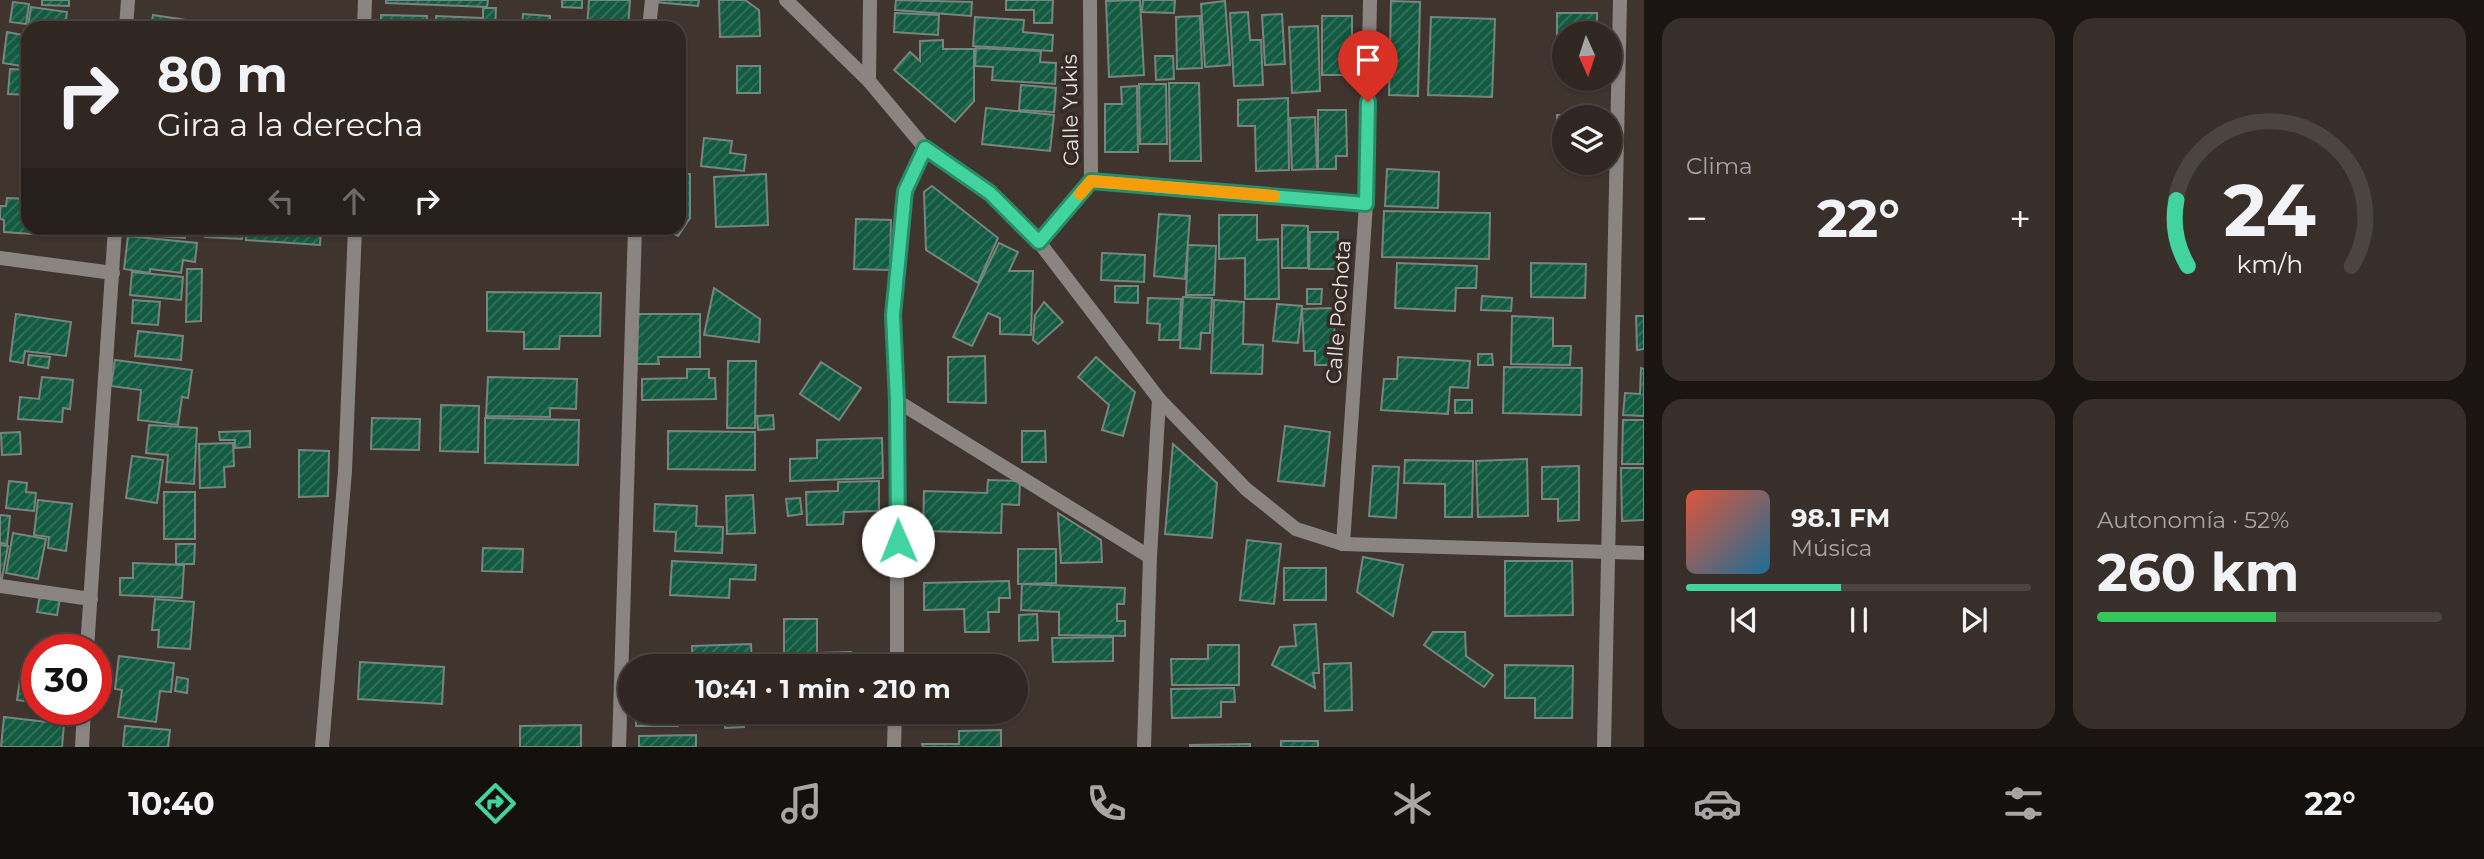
<!DOCTYPE html>
<html lang="es">
<head>
<meta charset="utf-8">
<style>
  body { margin:0; font-family:Montserrat,sans-serif; background:#382f2b; color:#f1f3f6; height:100vh; display:flex; flex-direction:column; font-size:26px; white-space:nowrap }
  * { box-sizing:border-box; margin:0 }
  p { font-size:23px; color:#a8a5a6 }
  .icon { flex:none; width:38px; height:38px; fill:none; stroke:currentColor; stroke-width:2; stroke-linecap:round; stroke-linejoin:round }
  .map { position:relative; flex:1; overflow:hidden }
  .side { display:flex; flex-direction:column; gap:18px; padding:18px; background:#1a1513; width:840px }
  .side>* { flex:none }
  .top-card { position:absolute; left:21px; top:21px; width:665px; height:214px; border-radius:21px; box-shadow:0 2px 5px #0004,0 0 0 2px #4b4441; background:#302723; color:#f1f3f6; overflow:hidden }
  .needle { width:46px; rotate:177deg }
  .buttons { position:absolute; left:1552px; top:21px; display:grid; gap:14px }
  .buttons a { display:grid; place-items:center; width:70px; height:70px; border-radius:50%; background:#302723; box-shadow:0 2px 5px #0004,0 0 0 2px #4b4441; font-size:35px }
  .speed { position:absolute; left:21px; top:634px; display:flex; gap:14px; font-size:35px; font-weight:700; text-align:center }
  .speed>* { display:grid; place-content:center; width:91px; height:91px; border-radius:50%; background:#302723; box-shadow:0 2px 5px #0004,0 0 0 2px #4b4441; line-height:1 }
  .speed .limit { border:10px solid #d22; background:#fff; color:#111 }
  .pin { position:absolute; display:grid; place-items:center; width:60px; height:60px; color:#fff; margin:-72px -30px; border-radius:50% 50% 50% 0; rotate:-45deg; box-shadow:0 0 7px #0007 }
  .pin .icon { rotate:45deg }
  .me { position:absolute; width:77px; margin:-38px; rotate:359deg; stroke-linejoin:round; filter:drop-shadow(0 0 5px #0008) }
  .turn { display:flex; align-items:center; gap:24px; height:147px; padding:0 21px; font-size:32px }
  .turn .icon { width:91px; height:91px; stroke-width:2.5 }
  .turn b { display:block; font-size:49px; line-height:60px }
  .lanes { display:flex; align-items:center; height:66px; padding:0 21px; background:#0003; justify-content:center; gap:35px; direction:ltr }
  .lanes .off { opacity:.35 }
  .big { font-size:52px; font-weight:700; line-height:1.1 }
  .side .card { flex:1; display:flex; flex-direction:column; justify-content:center; gap:10px; min-width:0; padding:0 24px; border-radius:21px; background:#382f2b }
  .side .dial { align-items:center; gap:0 }
  .dial svg { height:182px; overflow:visible; fill:none; stroke:#4b4441; stroke-width:7; stroke-linecap:round; text-anchor:middle }
  .dial text { fill:#f1f3f6; stroke:none }
  .song { display:flex; align-items:center; gap:21px }
  .cover { width:84px; height:84px; border-radius:10px; background:linear-gradient(135deg,hsl(10 70% 55%),hsl(200 70% 35%)) }
  .played { height:7px; border-radius:4px; background:linear-gradient(90deg,#42d4a0 45%,#4b4441 45%) }
  .keys { display:flex; justify-content:space-around; direction:ltr }
  .heat { display:flex; justify-content:space-between; align-items:center; font-size:38px; direction:ltr }
  .charge { height:10px; border-radius:5px; background:linear-gradient(90deg,#34c759 52%,#4b4441 0) }
  .side .tiles { flex:1; display:grid; gap:18px; grid-template-columns:repeat(2,1fr) }
  .trip { position:absolute; left:618px; top:654px; width:410px; height:70px; border-radius:35px; background:#302723; box-shadow:0 2px 5px #0004,0 0 0 2px #4b4441; font-weight:700; line-height:70px; text-align:center }
  .tab-bar { display:flex; height:112px; justify-content:space-around; align-items:center; background:#13100e; color:#a8a5a6 }
  .tab-bar .icon { width:49px; height:49px }
  .tab-bar .on { color:#42d4a0 }
  .tab-bar b { font-size:32px; color:#f1f3f6 }
  main { display:flex; flex:1; min-height:0 }
  .map>svg:first-child { display:block }
  .building { fill:url(#building-hatch); stroke:#76857e; stroke-width:2 }
  .lines { fill:none; stroke-linecap:round; stroke-linejoin:round }
  .street { stroke:#8b8582; stroke-width:14 }
  .route-casing { stroke:#2b8a68; stroke-width:18 }
  .route { stroke:#42d4a0; stroke-width:12 }
  .slow { stroke:#f59e0b; stroke-width:12 }
  .labels { text-anchor:middle; dominant-baseline:central; stroke-width:7; stroke-linejoin:round; paint-order:stroke }
  .street-label { font-size:21px; fill:#eae2df; stroke:#352a25 }
</style>
</head>
<body>
<main>
<div class="map">
<svg width="1644" height="747" viewBox="0 0 1644 747">
  <defs>
    <pattern id="building-hatch" width="6" height="6" patternUnits="userSpaceOnUse" patternTransform="scale(1.75)"><rect width="6" height="6" fill="#125b42"/><path d="M-1 1l2-2M0 6l6-6M5 7l2-2" fill="none" stroke="#35725d"/></pattern>
  </defs>
  <rect width="100%" height="100%" fill="#40342f"/>
  <g class="building">
    <path d="M42 0H69V6L42 5Z"/>
    <path d="M386 0H488L487 7 386 3Z"/>
    <path d="M562 0H582V8L562 7Z"/>
    <path d="M589 0H630L628 28H587Z"/>
    <path d="M655 0H699L698 6 655 2Z"/>
    <path d="M719 0H745L759 10 760 36 720 37Z"/>
    <path d="M896 0 972 2 971 16 895 10Z"/>
    <path d="M1006 0H1053L1052 23H1034V10H1006Z"/>
    <path d="M1140 0 1144 75 1109 77 1106 1Z"/>
    <path d="M1143 0H1175L1174 13 1142 12Z"/>
    <path d="M1225 1 1230 65 1205 67 1201 4Z"/>
    <path d="M1391 1 1420 2 1418 96 1389 95Z"/>
    <path d="M13 2 29 4 26 24 10 22Z"/>
    <path d="M31 7 67 12 65 28H28L27 32Z"/>
    <path d="M483 8H496L495 28H436V16L483 18Z"/>
    <path d="M1248 12 1250 40H1261L1263 85 1234 86 1230 13Z"/>
    <path d="M895 13 939 15 938 35 894 32Z"/>
    <path d="M1557 13H1597V33H1564V66H1557Z"/>
    <path d="M523 14 550 16V28H522Z"/>
    <path d="M1282 14 1285 64 1265 65 1262 15Z"/>
    <path d="M153 15 207 23 206 28H151Z"/>
    <path d="M381 15 427 16 426 28H381Z"/>
    <path d="M1200 16 1202 68 1177 69 1176 17Z"/>
    <rect x="1322" y="16" width="30" height="59"/>
    <path d="M975 17 1024 20 1023 32 1053 35 1052 51 973 46Z"/>
    <path d="M1431 17 1495 19 1492 97 1428 95Z"/>
    <path d="M1318 26 1320 91 1292 93 1289 27Z"/>
    <path d="M7 32 28 36V67L3 63Z"/>
    <path d="M943 40V49H974V101L955 122 894 70 910 52 920 61V41Z"/>
    <path d="M976 48 1041 51 1040 62 1056 63 1055 84 992 80 993 67 975 66Z"/>
    <path d="M1155 56H1173L1174 79 1156 80Z"/>
    <rect x="737" y="66" width="23" height="27"/>
    <path d="M10 69 28 70V95L8 94Z"/>
    <path d="M1169 83H1199L1201 161H1170Z"/>
    <path d="M1139 84H1166L1167 144H1140Z"/>
    <path d="M1021 85 1056 88 1054 112 1019 110Z"/>
    <path d="M1137 86 1138 152H1105V104H1122L1121 87Z"/>
    <path d="M1288 98 1289 170 1256 171 1255 126H1238V100Z"/>
    <path d="M986 108 1054 115 1050 151 982 144Z"/>
    <path d="M1318 110H1346L1347 156H1336V169H1318Z"/>
    <path d="M1557 115 1591 116 1564 117V157L1556 156Z"/>
    <path d="M1315 117 1317 169 1292 170 1290 118Z"/>
    <path d="M704 138 732 141 730 153 746 155 744 171 701 166Z"/>
    <path d="M1387 169 1439 172 1438 208 1385 206Z"/>
    <path d="M679 174H690V218L678 236 664 228H679Z"/>
    <path d="M766 174 768 225 716 227 714 177Z"/>
    <path d="M932 186 998 238 978 283 926 250 924 192Z"/>
    <path d="M7 198 28 199V228H32V234L4 232V220L0 219V206H6Z"/>
    <path d="M1384 211 1490 213 1489 259 1382 257Z"/>
    <path d="M1159 214 1190 216 1185 279 1154 276Z"/>
    <path d="M1219 215H1257V240L1278 239 1279 299H1245V258L1219 259Z"/>
    <path d="M856 219 891 220 890 270 854 269Z"/>
    <path d="M1282 225 1308 226V268H1282Z"/>
    <path d="M128 228H185V238L127 234Z"/>
    <path d="M206 228H243L242 239 205 237Z"/>
    <path d="M247 228H321L320 245 246 240Z"/>
    <path d="M1310 232H1338V269H1309Z"/>
    <path d="M128 236 197 243 195 262 183 260 181 273 150 269V273L124 269Z"/>
    <path d="M999 243 1018 252 1009 271H1033L1031 335 1000 334V318L988 313 972 346 953 337Z"/>
    <path d="M1188 245 1216 246 1214 295H1186Z"/>
    <path d="M1102 253 1145 255 1144 282 1101 280Z"/>
    <path d="M1397 263 1477 266 1476 288H1456L1455 311 1395 308Z"/>
    <path d="M1531 263 1586 264 1585 298 1531 297Z"/>
    <path d="M187 269H202L201 321 186 322Z"/>
    <path d="M132 272 183 277 181 300 130 295Z"/>
    <path d="M1115 286H1138V303L1115 302Z"/>
    <path d="M714 288 760 319 759 342 704 335Z"/>
    <path d="M1307 289H1322L1321 304H1307Z"/>
    <path d="M487 292 601 293 600 336H560L559 349H524V332L487 331Z"/>
    <path d="M1482 296 1512 298 1511 311 1481 310Z"/>
    <path d="M1183 297 1212 298 1210 333H1201L1200 349 1180 348Z"/>
    <path d="M1148 298 1181 299 1179 340H1159L1160 324 1147 323Z"/>
    <path d="M133 300 160 302 158 325 132 323Z"/>
    <path d="M1214 300 1244 302 1243 344 1263 345 1262 374 1211 373Z"/>
    <path d="M1044 302 1063 322 1038 344 1033 340 1035 315Z"/>
    <path d="M1277 304 1302 306 1298 343 1273 341Z"/>
    <path d="M1334 308 1335 365H1315V351H1304L1302 309Z"/>
    <path d="M16 314 71 322 66 356 25 351 23 363 10 361Z"/>
    <path d="M637 314H700V357H658L659 364H637Z"/>
    <path d="M1512 316 1553 318V346H1571L1570 365 1511 364Z"/>
    <path d="M1636 316H1644V349L1637 350Z"/>
    <path d="M138 331 183 336 181 360 135 356Z"/>
    <path d="M1478 354H1492L1493 365H1478Z"/>
    <path d="M29 355 50 357 48 368 28 365Z"/>
    <path d="M985 356 986 403 948 402V357Z"/>
    <path d="M1096 357 1135 392 1123 436 1102 430 1109 405 1078 377Z"/>
    <path d="M1398 357 1470 361 1468 388 1450 387 1448 414 1381 410 1384 379H1397Z"/>
    <path d="M115 360 192 370 188 398 182 397 178 425 138 420 141 390 111 386Z"/>
    <path d="M728 361H756L755 428H727Z"/>
    <path d="M821 362 861 388 839 420 800 394Z"/>
    <path d="M1504 367 1582 368 1581 415 1503 413Z"/>
    <path d="M1641 368 1644 369V416L1623 415 1625 393 1640 394Z"/>
    <path d="M687 369H709V378H715L716 399 642 400V379L687 378Z"/>
    <path d="M42 377 73 380 70 409 63 408 62 422 18 419 20 397 39 399Z"/>
    <path d="M488 377 577 379 576 409 550 408V417L486 416Z"/>
    <rect x="1455" y="400" width="17" height="13"/>
    <path d="M441 405 479 406 478 452 440 451Z"/>
    <path d="M773 415 774 429 758 430 757 416Z"/>
    <path d="M372 418 420 419 419 450 371 449Z"/>
    <path d="M485 418 579 420 578 465 485 463Z"/>
    <path d="M1623 420H1644V464H1622Z"/>
    <path d="M149 425 197 428 194 484 166 482 168 455 146 453Z"/>
    <path d="M1285 426 1330 432 1324 486 1278 481Z"/>
    <path d="M250 431V447L235 448V440H220L219 432Z"/>
    <path d="M668 431 755 432V470L668 469Z"/>
    <path d="M1022 431H1045L1046 462H1022Z"/>
    <path d="M20 432 21 454 2 455 1 433Z"/>
    <path d="M882 438 883 478 790 481V459L817 458V440Z"/>
    <path d="M233 443 234 466 224 467 225 487 200 488 199 444Z"/>
    <path d="M1173 444 1217 483 1212 538 1165 534Z"/>
    <path d="M299 450 329 451 328 496 299 497Z"/>
    <path d="M132 456 163 460 157 503 126 498Z"/>
    <path d="M1527 459 1528 516 1478 517 1476 461Z"/>
    <path d="M1405 460 1473 461 1472 517H1445V484L1404 483Z"/>
    <path d="M1373 466 1399 467 1396 518 1369 516Z"/>
    <path d="M1579 466V520L1558 521V499H1542V467Z"/>
    <path d="M1621 468H1644V520L1622 521Z"/>
    <path d="M988 480 1020 481 1019 505 1002 504 1001 533 923 531 924 491 987 493Z"/>
    <path d="M9 481 27 483 26 492 36 493 34 511 6 508Z"/>
    <path d="M879 481V511L844 512 843 524 807 525 806 492 838 491V482Z"/>
    <rect x="164" y="492" width="31" height="47"/>
    <path d="M753 495 755 533 727 534 726 496Z"/>
    <path d="M800 498 802 514 788 516 786 499Z"/>
    <path d="M38 500 72 504 66 551 48 548 49 537 34 535Z"/>
    <path d="M655 504 697 506 696 526 723 527 722 553 675 551 676 532 654 531Z"/>
    <path d="M1058 513 1101 540 1102 562 1061 563Z"/>
    <path d="M0 515 10 516 7 544 0 543Z"/>
    <path d="M13 533 46 539 38 579 6 573Z"/>
    <path d="M1247 540 1281 544 1274 604 1240 600Z"/>
    <path d="M176 544H195L194 564H176Z"/>
    <path d="M0 545 8 546 2 578H0Z"/>
    <path d="M483 548 523 549 522 572 482 571Z"/>
    <path d="M1018 549H1056V583L1018 584Z"/>
    <path d="M1363 557 1403 565 1393 616 1357 592Z"/>
    <path d="M672 561 756 565 755 580 730 579 729 598 670 595Z"/>
    <path d="M1505 561H1572L1573 615 1505 616Z"/>
    <path d="M133 563 184 565 182 598 120 595V578H133Z"/>
    <rect x="1284" y="568" width="42" height="32"/>
    <path d="M1009 581 1010 598H999V612H988L989 632H965L964 609 924 610V583Z"/>
    <path d="M1022 584 1125 588 1124 604H1117V621H1125V636L1059 635V612L1021 610Z"/>
    <path d="M40 595 60 598 57 615 37 612Z"/>
    <path d="M155 599 194 602 190 649 158 647 159 630H152Z"/>
    <path d="M1037 614 1038 640 1019 641V615Z"/>
    <path d="M784 619H817V653L851 652V667H754V654H784Z"/>
    <path d="M1316 624 1319 673H1313L1315 688 1272 665 1280 647 1296 646 1294 625Z"/>
    <path d="M1433 632H1465L1466 656 1493 675 1484 687 1424 645Z"/>
    <path d="M1113 637V661L1053 662 1052 638Z"/>
    <path d="M751 644 752 667H692V646Z"/>
    <path d="M1208 645H1239V685H1172L1171 659H1208Z"/>
    <path d="M119 656 174 663 171 692 160 691 156 722 118 717 122 690 115 689Z"/>
    <path d="M360 662 444 667 442 704 358 699Z"/>
    <path d="M1351 663 1352 710 1325 711 1324 664Z"/>
    <path d="M1505 665 1573 666 1572 718H1535V698H1505Z"/>
    <path d="M21 672 37 674V703L17 700Z"/>
    <path d="M177 677 188 679 187 693 175 691Z"/>
    <path d="M1234 688 1235 702H1221V717L1172 718 1171 689Z"/>
    <rect x="636" y="712" width="42" height="14"/>
    <path d="M693 712H744V727L725 728V715L693 716Z"/>
    <path d="M4 717 64 724 62 747H1Z"/>
    <path d="M581 725V747H520V726Z"/>
    <path d="M125 726 170 730 168 747H123Z"/>
    <path d="M1001 730V747H923L922 744H959V731Z"/>
    <path d="M696 735V747H639V736Z"/>
    <rect x="1281" y="741" width="37" height="6"/>
    <path d="M1250 744V747H1190V745Z"/>
  </g>
  <g class="lines">
    <g class="street">
      <path d="M786 0 869 81 925 148 990 193 1039 242 1159 399 1246 489 1296 529 1343 544 1644 553"/>
      <path d="M126 28 128 0"/>
      <path d="M364 28 365 0"/>
      <path d="M649 28 652 0"/>
      <path d="M869 81 870 0"/>
      <path d="M1091 181 1366 204"/>
      <path d="M1039 242 1091 181 1090 0"/>
      <path d="M0 258 113 273"/>
      <path d="M897 401 1150 557"/>
      <path d="M1343 544 1366 204 1370 0"/>
      <path d="M0 586 91 599"/>
      <path d="M87 649 115 228"/>
      <path d="M897 667V401L893 315 905 191 925 148"/>
      <path d="M82 747 84 709"/>
      <path d="M322 747 345 471 355 228"/>
      <path d="M619 747 635 228"/>
      <path d="M894 747 895 712"/>
      <path d="M1144 747 1150 557 1159 399"/>
      <path d="M1604 747 1620 0"/>
    </g>
  </g>
  <g class="lines">
    <defs>
      <path id="route" d="M898 541 897 401 893 315 905 191 925 148 990 193 1039 242 1091 181 1366 204 1368 102"/>
    </defs>
    <use href="#route" class="route-casing"/>
    <use href="#route" class="route"/>
    <path class="slow" d="M1080 194 1091 181 1274 196"/>
  </g>
  <g class="labels">
    <g class="street-label">
      <text transform="translate(1070 110) rotate(-91)">Calle Yukis</text>
      <text transform="translate(1338 312) rotate(-86)">Calle Pochota</text>
    </g>
  </g>
</svg>
<div class="buttons">
<a><svg class="needle" viewBox="-14 -14 28 28"><path d="M0-13l5 13h-10z" fill="#e53935"/><path d="M0 13l5-13h-10z" fill="#a8a5a6"/></svg></a>
<a><svg class="icon" aria-label="layers" viewBox="0 0 24 24"><path d="M12 4l9 5-9 5-9-5zM3 14l9 5 9-5"/></svg></a>
</div>
<div class="speed"><div class="limit">30</div></div>
<div class="pin" style="left:1368px;top:102px;background:#d93025"><svg class="icon" aria-label="arrive" viewBox="0 0 24 24"><path d="M6 21V4h12l-3 4 3 4H6"/></svg></div>
<svg class="me" style="left:898px;top:541px" viewBox="-20 -20 40 40"><circle r="19" fill="#fff"/><path d="M0-13L10 11 0 6-10 11z" fill="#42d4a0"/></svg>
<div class="trip">10:41 · 1 min · 210 m</div>
<div class="top-card">
<div class="turn"><svg class="icon" aria-label="right" viewBox="0 0 24 24"><path d="M7 20v-9h11M14 6l5 5-5 5"/></svg><div><b>80 m</b>Gira a la derecha</div></div>
<div class="lanes"><svg class="icon off" aria-label="left" viewBox="0 0 24 24"><path d="M17 20v-9H6M10 6l-5 5 5 5"/></svg><svg class="icon off" aria-label="ahead" viewBox="0 0 24 24"><path d="M12 20V5M6 11l6-6 6 6"/></svg><svg class="icon" aria-label="right" viewBox="0 0 24 24"><path d="M7 20v-9h11M14 6l5 5-5 5"/></svg></div>
</div>
</div>
<section class="side">
<div class="tiles">
<div class="card"><p>Clima</p>
<div class="heat"><a>−</a><b class="big">22°</b><a>+</a></div>
</div>
<div class="card dial"><svg viewBox="0 0 100 80">
<path d="M14 69A42 42 0 1 1 86 69"/>
<path d="M14 69A42 42 0 0 1 9 40" stroke="#42d4a0"/>
<text x="50" y="56" font-size="32" font-weight="700">24</text>
<text x="50" y="72" font-size="11">km/h</text>
</svg></div>
<div class="card">
<div class="song"><i class="cover"></i><div><b>98.1 FM</b><p>Música</p></div></div>
<div class="played"></div>
<div class="keys"><svg class="icon" aria-label="previous" viewBox="0 0 24 24"><path d="M18 5L8 12l10 7zM5 5v14"/></svg><svg class="icon" aria-label="pause" viewBox="0 0 24 24"><path d="M8 5v14M16 5v14"/></svg><svg class="icon" aria-label="next" viewBox="0 0 24 24"><path d="M6 5l10 7-10 7zM19 5v14"/></svg></div>
</div>
<div class="card"><p>Autonomía · 52%</p><b class="big">260 km</b><div class="charge"></div></div>
</div>
</section>
</main>
<nav class="tab-bar">
<b>10:40</b>
<svg class="icon on" aria-label="directions" viewBox="0 0 24 24"><path d="M12 3l9 9-9 9-9-9zM9 14v-3h6M13 9l2 2-2 2"/></svg>
<svg class="icon" aria-label="music" viewBox="0 0 24 24"><path d="M9 18V5l10-2v13"/><circle cx="6" cy="18" r="3"/><circle cx="16" cy="16" r="3"/></svg>
<svg class="icon" aria-label="phone" viewBox="0 0 24 24"><path d="M5 4h4l2 5-3 2q2 4 5 5l2-3 5 2v4C11 20 4 13 5 4z"/></svg>
<svg class="icon" aria-label="climate" viewBox="0 0 24 24"><path d="M12 3v18M4 7l16 10M4 17L20 7"/></svg>
<svg class="icon" aria-label="car" viewBox="0 0 24 24"><path d="M5 17H2v-5l4-1 3-4h7l3 4 3 1v5h-3M9 17h6M6 11h13"/><circle cx="7" cy="17" r="2"/><circle cx="17" cy="17" r="2"/></svg>
<svg class="icon" aria-label="filters" viewBox="0 0 24 24"><path d="M4 7h16M4 17h16"/><circle cx="9" cy="7" r="2"/><circle cx="15" cy="17" r="2"/></svg>
<b>22°</b>
</nav>
</body>
</html>
